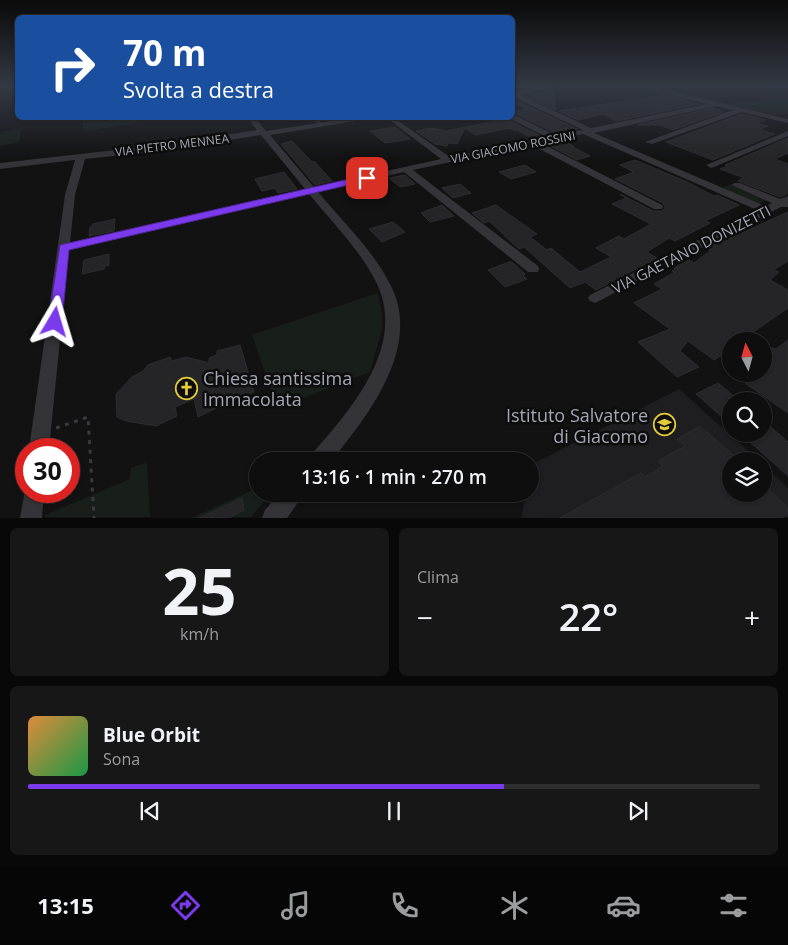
<!DOCTYPE html>
<html lang="it">
<head>
<meta charset="utf-8">
<style>
  body { margin:0; font-family:"Open Sans",sans-serif; background:#171717; color:#f1f3f6; height:100vh; display:flex; flex-direction:column; font-size:19px; white-space:nowrap }
  * { box-sizing:border-box; margin:0 }
  p { font-size:16px; color:#9b9c9e }
  .icon { flex:none; width:28px; height:28px; fill:none; stroke:currentColor; stroke-width:2; stroke-linecap:round; stroke-linejoin:round }
  .map { position:relative; height:518px; overflow:hidden }
  .side { display:flex; flex-direction:column; gap:10px; padding:10px; background:#080808; flex:1 }
  .side>* { flex:none }
  .top-card { position:absolute; left:15px; top:15px; width:500px; height:105px; border-radius:8px; box-shadow:0 1px 4px #0004,0 0 0 1px #2e2e2e; background:#1a4fa0; color:#fff; overflow:hidden }
  .needle { width:32px; rotate:354deg }
  .buttons { position:absolute; left:722px; top:332px; display:grid; gap:10px }
  .buttons a { display:grid; place-items:center; width:50px; height:50px; border-radius:50%; background:#0e0e0e; box-shadow:0 1px 4px #0004,0 0 0 1px #2e2e2e; font-size:25px }
  .speed { position:absolute; left:15px; top:438px; display:flex; gap:10px; font-size:25px; font-weight:700; text-align:center }
  .speed>* { display:grid; place-content:center; width:65px; height:65px; border-radius:50%; background:#0e0e0e; box-shadow:0 1px 4px #0004,0 0 0 1px #2e2e2e; line-height:1 }
  .speed .limit { border:8px solid #d22; background:#fff; color:#111 }
  .pin { position:absolute; display:grid; place-items:center; width:42px; height:42px; color:#fff; margin:-21px; border-radius:10px; box-shadow:0 2px 8px #0006 }
  .me { position:absolute; width:55px; margin:-28px; rotate:7deg; stroke-linejoin:round; filter:drop-shadow(0 0 4px #0008) }
  .turn { display:flex; align-items:center; gap:18px; height:105px; padding:0 25px; font-size:22px }
  .turn .icon { width:65px; height:65px; stroke-width:2.5 }
  .turn b { display:block; font-size:35px; line-height:42px }
  .big { font-size:38px; font-weight:600; line-height:1.1 }
  .side .tile { flex:1; display:flex; flex-direction:column; justify-content:center; gap:8px; min-width:0; padding:0 18px; border-radius:8px; background:#171717 }
  .side .dial { align-items:center; gap:0 }
  .dial b { font-size:65px; line-height:1 }
  .song { display:flex; align-items:center; gap:15px }
  .cover { width:60px; height:60px; border-radius:8px; background:linear-gradient(135deg,hsl(30 70% 55%),hsl(140 70% 35%)) }
  .played { height:5px; border-radius:2px; background:linear-gradient(90deg,#7c3aed 65%,#2e2e2e 65%) }
  .keys { display:flex; justify-content:space-around; direction:ltr }
  .heat { display:flex; justify-content:space-between; align-items:center; font-size:28px; direction:ltr }
  .side .tiles { flex:1; display:grid; gap:10px; grid-template-columns:1fr 1fr }
  .tile:last-child { grid-column:span 2 }
  .trip { position:absolute; left:249px; top:452px; width:290px; height:50px; border-radius:25px; background:#0e0e0e; box-shadow:0 1px 4px #0004,0 0 0 1px #2e2e2e; font-weight:600; line-height:50px; text-align:center }
  .tabs { display:flex; height:80px; justify-content:space-around; align-items:center; background:#060606; color:#9b9c9e }
  .tabs .icon { width:35px; height:35px }
  .tabs .selected { color:#7c3aed }
  .tabs b { font-size:22px; color:#f1f3f6 }
  .map>svg:first-child { display:block }
  .built { fill:#1e1e20 }
  .green { fill:#181e1a }
  .building { fill:#252527; stroke:#2d2c2f }
  .lines { fill:none; stroke-linecap:round; stroke-linejoin:round }
  .path-far1 { stroke:#393a3f; stroke-width:1; stroke-dasharray:1 2; stroke-linecap:butt }
  .path { stroke:#393a3f; stroke-width:3; stroke-dasharray:4 5.5; stroke-linecap:butt }
  .service { fill:#333338; fill-rule:evenodd }
  .minor { fill:#333338; fill-rule:evenodd }
  .route { fill:#7c3aed; stroke:#51269a }
  .labels { text-anchor:middle; dominant-baseline:central; stroke-width:5; stroke-linejoin:round; paint-order:stroke }
  .far-street-label { font-size:12px; fill:#a4a6b3; stroke:#0d0d0e }
  .street-label { font-size:15px; fill:#a4a6b3; stroke:#0d0d0e }
  .near-poi-label { font-size:18px; fill:#a4a6b3; stroke:#0d0d0e; text-anchor:start }
</style>
</head>
<body>
<div class="map">
<svg width="788" height="518" viewBox="0 0 788 518">
  <rect width="100%" height="100%" fill="#121213"/>
  <path class="built" d="M679 389 759 461H731V494H764V466L788 488V517L521 518 526 494H530L531 465Z"/>
  <g class="green">
    <path d="M788 99V114L773 115 721 103Z"/>
    <path d="M83 118H164L83 132Z"/>
    <path d="M22 128 19 142 0 146V132Z"/>
    <path d="M731 184 767 198V200L758 204 720 189Z"/>
    <path d="M378 293 382 314V330L370 372 277 408 252 335Z"/>
    <path d="M147 462 150 517H45V515L130 479 131 468Z"/>
    <path d="M257 488 258 494H271L251 517 191 518Z"/>
  </g>
  <g class="building">
    <path d="M553 90 556 110 526 96Z"/>
    <path d="M666 95 699 104 617 121 603 114 578 120 559 111Z"/>
    <path d="M519 102 577 129 555 133 512 112 527 109 514 103Z"/>
    <path d="M714 108 723 112 673 130 660 125H637Z"/>
    <path d="M742 114 765 120 757 123 768 126 759 129 775 134 713 160 666 142Z"/>
    <path d="M495 118H507L508 120 540 136 532 138 517 130H513L509 128 476 135 465 128 457 144 448 143 447 146 435 144 416 131 432 128 446 131 501 120Z"/>
    <path d="M395 127 410 139 385 143 370 131Z"/>
    <path d="M788 138V153L775 159 788 164 787 194 780 197 738 181 744 178 720 169 728 166 725 165Z"/>
    <path d="M562 140 573 146H571L590 156 577 160 547 144Z"/>
    <path d="M292 141 312 162 314 161 332 181 315 185 281 144Z"/>
    <path d="M635 160 687 182 714 196 717 195 739 205 705 221 710 223 675 241 669 238 647 252 657 258 596 290 585 282 570 288 524 247 519 249 489 221 484 223 472 213 496 205 537 234 530 237 547 250 551 248 580 272 611 257 596 248 619 236 624 239 651 224 612 204 626 198 620 194 653 211H662L665 208 663 203 615 179 634 172 620 165Z"/>
    <path d="M525 165 536 172 511 179 499 172Z"/>
    <path d="M284 172 297 189 278 193 275 188 262 191 255 179Z"/>
    <path d="M405 175 415 184 400 187 389 178Z"/>
    <path d="M460 184 471 193 453 198 442 188Z"/>
    <path d="M442 205 454 216 430 222 421 213Z"/>
    <path d="M788 212V261L773 270 779 272 770 280 788 290V308L740 341H731V349L714 360 688 341 680 351 699 367 677 377 638 342 670 329 634 303 662 289 654 284 675 272 672 271 676 269 674 268 689 260 694 263 710 251 708 248Z"/>
    <path d="M115 219 114 231 89 236 90 227 92 226 93 224Z"/>
    <path d="M393 222 405 232 382 242 369 229Z"/>
    <path d="M109 254V265L105 266 104 269 82 274 84 260Z"/>
    <path d="M509 262H512L525 274 523 276 527 279 505 287 488 270Z"/>
    <path d="M788 340V413L745 383 758 374H764V352L773 348 776 349Z"/>
    <path d="M240 345 254 392 231 401 198 417 194 399 175 407 177 416 156 426 126 421 117 417 116 394 132 377 143 371 148 365 170 357 172 361 186 357 209 363V358L217 355V351Z"/>
    <path d="M718 383 740 401H731V425L696 394Z"/>
    <path d="M764 421 788 442V476L741 434H764Z"/>
    <path d="M700 426 740 461H731V494H764V485L788 508V513L782 518H560L641 473 645 477 663 466 658 461 685 446 677 439Z"/>
    <path d="M242 498 244 510 228 518H199Z"/>
  </g>
  <g class="lines">
    <path class="path-far1" d="M767 107H777"/>
    <path class="path" d="M56 428 88 417 94 518"/>
    <path class="service" d="M311 118H315L323 124 320 125Z"/>
    <g class="minor">
      <path d="M544 86H560L520 95 591 128 707 104 637 86H650L788 119V123L742 112 652 144 645 142 733 110 716 106 594 133 765 206 772 203 732 185 734 183H740L780 199 788 196V207H781L595 303 590 301 588 298 590 295 757 210 583 134 541 143 662 205 663 207 662 209H654L532 145 413 170 538 266 539 269 538 272H528L404 172 318 192C343 222 374 251 391 286 422 347 368 416 331 461H309L312 454C350 410 408 346 376 282 360 250 332 222 309 194L69 250 49 449H29L65 195 75 160 0 169V163L160 145 257 130 248 118H255L266 131 351 118H365L362 120 270 135 314 187 441 159 387 118H394L450 157 546 137 509 118H512V114L555 135 583 130 512 96V92ZM261 135 305 189 70 243 75 195 85 159 160 151Z"/>
      <path d="M788 131V136L714 167 711 168 706 165Z"/>
      <path d="M26 485V491H44L42 518H20Z"/>
      <path d="M279 494H302L299 501 287 518H262L265 510Z"/>
    </g>
  </g>
  <linearGradient id="sky" x2="0" y2="1"><stop stop-color="#0a0a0a"/><stop offset="0.54" stop-color="#333944"/><stop offset="1" stop-color="#333944" stop-opacity="0"/></linearGradient>
  <rect width="788" height="159" fill="url(#sky)"/>
  <path class="route" d="M367 175 372 178 370 180 69 250 62 322 60 325H50L48 322 60 245Z"/>
  <defs>
    <symbol id="church-ring" viewBox="-11 -11 22 22"><circle r="9.5" fill="#0d0d0e" stroke="#e4cc39" stroke-width="1.5"/><path d="M-1.2-6h2.4v3.5h3.3v2.4h-3.3V6h-2.4V-.1h-3.3v-2.4h3.3Z" fill="#e4cc39"/></symbol>
    <symbol id="school-ring" viewBox="-11 -11 22 22"><circle r="9.5" fill="#0d0d0e" stroke="#e4cc39" stroke-width="1.5"/><path d="M0-5L7-2L0 1L-7-2ZM-4 1L0 2.5L4 1V4Q0 6-4 4Z" fill="#e4cc39"/></symbol>
  </defs>
  <g fill-rule="evenodd">
    <use href="#church-ring" x="174" y="376" width="25" height="25"/>
    <use href="#school-ring" x="652" y="412" width="25" height="25"/>
  </g>
  <g class="labels">
    <g class="far-street-label">
      <text transform="translate(172 145) rotate(-7)">VIA PIETRO MENNEA</text>
      <text transform="translate(513 147) rotate(-11)">VIA GIACOMO ROSSINI</text>
    </g>
    <g class="street-label">
      <text transform="translate(691 249) rotate(-27)">VIA GAETANO DONIZETTI</text>
    </g>
    <g class="near-poi-label">
      <text x="203" y="378">Chiesa santissima<tspan x="203" dy="21">Immacolata</tspan></text>
      <text x="648" y="415" text-anchor="end">Istituto Salvatore<tspan x="648" dy="21">di Giacomo</tspan></text>
    </g>
  </g>
</svg>
<div class="buttons">
<a><svg class="needle" viewBox="-14 -14 28 28"><path d="M0-13l5 13h-10z" fill="#e53935"/><path d="M0 13l5-13h-10z" fill="#9b9c9e"/></svg></a>
<a><svg class="icon" aria-label="search" viewBox="0 0 24 24"><circle cx="10" cy="10" r="6"/><path d="M15 15l6 6"/></svg></a>
<a><svg class="icon" aria-label="layers" viewBox="0 0 24 24"><path d="M12 4l9 5-9 5-9-5zM3 14l9 5 9-5"/></svg></a>
</div>
<div class="speed"><div class="limit">30</div></div>
<div class="pin" style="left:367px;top:178px;background:#d93025"><svg class="icon" aria-label="arrive" viewBox="0 0 24 24"><path d="M6 21V4h12l-3 4 3 4H6"/></svg></div>
<svg class="me" style="left:55px;top:322px" viewBox="-20 -20 40 40"><path d="M0-17L14 15 0 8-14 15z" fill="#7c3aed" stroke="#fff" stroke-width="4"/></svg>
<div class="trip">13:16 · 1 min · 270 m</div>
<div class="top-card">
<div class="turn"><svg class="icon" aria-label="right" viewBox="0 0 24 24"><path d="M7 20v-9h11M14 6l5 5-5 5"/></svg><div><b>70 m</b>Svolta a destra</div></div>
</div>
</div>
<section class="side">
<div class="tiles">
<div class="tile dial"><b>25</b><p>km/h</p></div>
<div class="tile"><p>Clima</p>
<div class="heat"><a>−</a><b class="big">22°</b><a>+</a></div>
</div>
<div class="tile">
<div class="song"><i class="cover"></i><div><b>Blue Orbit</b><p>Sona</p></div></div>
<div class="played"></div>
<div class="keys"><svg class="icon" aria-label="previous" viewBox="0 0 24 24"><path d="M18 5L8 12l10 7zM5 5v14"/></svg><svg class="icon" aria-label="pause" viewBox="0 0 24 24"><path d="M8 5v14M16 5v14"/></svg><svg class="icon" aria-label="next" viewBox="0 0 24 24"><path d="M6 5l10 7-10 7zM19 5v14"/></svg></div>
</div>
</div>
</section>
<nav class="tabs">
<b>13:15</b>
<svg class="icon selected" aria-label="directions" viewBox="0 0 24 24"><path d="M12 3l9 9-9 9-9-9zM9 14v-3h6M13 9l2 2-2 2"/></svg>
<svg class="icon" aria-label="music" viewBox="0 0 24 24"><path d="M9 18V5l10-2v13"/><circle cx="6" cy="18" r="3"/><circle cx="16" cy="16" r="3"/></svg>
<svg class="icon" aria-label="phone" viewBox="0 0 24 24"><path d="M5 4h4l2 5-3 2q2 4 5 5l2-3 5 2v4C11 20 4 13 5 4z"/></svg>
<svg class="icon" aria-label="climate" viewBox="0 0 24 24"><path d="M12 3v18M4 7l16 10M4 17L20 7"/></svg>
<svg class="icon" aria-label="car" viewBox="0 0 24 24"><path d="M5 17H2v-5l4-1 3-4h7l3 4 3 1v5h-3M9 17h6M6 11h13"/><circle cx="7" cy="17" r="2"/><circle cx="17" cy="17" r="2"/></svg>
<svg class="icon" aria-label="filters" viewBox="0 0 24 24"><path d="M4 7h16M4 17h16"/><circle cx="9" cy="7" r="2"/><circle cx="15" cy="17" r="2"/></svg>
</nav>
</body>
</html>
